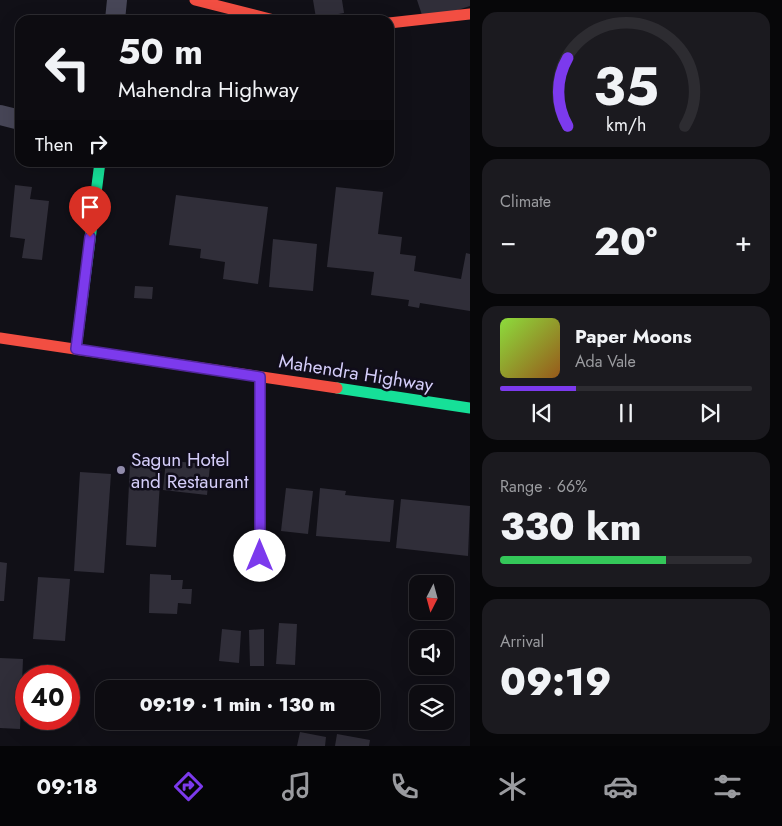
<!DOCTYPE html>
<html lang="en">
<head>
<meta charset="utf-8">
<style>
  body { margin:0; font-family:Jost,sans-serif; background:#1b1a1f; color:#f1f3f6; height:100vh; display:flex; flex-direction:column; font-size:19px; white-space:nowrap }
  * { box-sizing:border-box; margin:0 }
  p { font-size:16px; color:#9a9b9f }
  .icon { flex:none; width:28px; height:28px; fill:none; stroke:currentColor; stroke-width:2; stroke-linecap:round; stroke-linejoin:round }
  .map { position:relative; flex:1; overflow:hidden }
  .side { display:flex; flex-direction:column; gap:12px; padding:12px; background:#070709; width:312px }
  .side>* { flex:none }
  .guide { position:absolute; left:15px; top:15px; width:379px; height:152px; border-radius:15px; box-shadow:0 5px 20px #0002,0 0 0 1px #2d2c31; background:#0d0c11; color:#f1f3f6; overflow:hidden }
  .needle { width:32px; rotate:186deg }
  .fabs { position:absolute; left:409px; top:575px; display:grid; gap:10px }
  .fabs a { display:grid; place-items:center; width:45px; height:45px; border-radius:10px; background:#0d0c11; box-shadow:0 5px 20px #0002,0 0 0 1px #2d2c31; font-size:25px }
  .speed { position:absolute; left:15px; top:665px; display:flex; gap:10px; font-size:25px; font-weight:700; text-align:center }
  .speed>* { display:grid; place-content:center; width:65px; height:65px; border-radius:50%; background:#0d0c11; box-shadow:0 5px 20px #0002,0 0 0 1px #2d2c31; line-height:1 }
  .speed .limit { border:8px solid #d22; background:#fff; color:#111 }
  .pin { position:absolute; display:grid; place-items:center; width:42px; height:42px; color:#fff; margin:-51px -21px; border-radius:50% 50% 50% 0; rotate:-45deg; box-shadow:0 0 5px #0007 }
  .pin .icon { rotate:45deg }
  .me { position:absolute; width:55px; margin:-28px; rotate:0deg; stroke-linejoin:round; filter:drop-shadow(0 0 4px #0008) }
  .turn { display:flex; align-items:center; gap:18px; height:105px; padding:0 20px; font-size:22px }
  .turn .icon { width:65px; height:65px; stroke-width:2.5 }
  .turn b { display:block; font-size:35px; line-height:42px }
  .then { display:flex; align-items:center; height:48px; padding:0 20px; background:#0003; gap:10px; font-size:19px }
  .big { font-size:38px; font-weight:800; line-height:1.1 }
  .side .widget { flex:1; display:flex; flex-direction:column; justify-content:center; gap:8px; min-width:0; padding:0 18px; border-radius:15px; background:#1b1a1f }
  .side .dial { align-items:center; gap:0 }
  .dial svg { height:130px; overflow:visible; fill:none; stroke:#2d2c31; stroke-width:7; stroke-linecap:round; text-anchor:middle }
  .dial text { fill:#f1f3f6; stroke:none }
  .song { display:flex; align-items:center; gap:15px }
  .cover { width:60px; height:60px; border-radius:8px; background:linear-gradient(135deg,hsl(90 70% 55%),hsl(30 70% 35%)) }
  .played { height:5px; border-radius:2px; background:linear-gradient(90deg,#7c3aed 30%,#2d2c31 30%) }
  .keys { display:flex; justify-content:space-around; direction:ltr }
  .heat { display:flex; justify-content:space-between; align-items:center; font-size:28px; direction:ltr }
  .charge { height:8px; border-radius:4px; background:linear-gradient(90deg,#34c759 66%,#2d2c31 0) }
  .trip { position:absolute; left:95px; top:680px; width:285px; height:50px; border-radius:15px; background:#0d0c11; box-shadow:0 5px 20px #0002,0 0 0 1px #2d2c31; font-weight:800; line-height:50px; text-align:center }
  .tabs { display:flex; height:80px; justify-content:space-around; align-items:center; background:#050507; color:#9a9b9f }
  .tabs .icon { width:35px; height:35px }
  .tabs .active { color:#7c3aed }
  .tabs b { font-size:22px; color:#f1f3f6 }
  main { display:flex; flex:1; min-height:0 }
  .map>svg:first-child { display:block }
  .building { fill:#302e39 }
  .lines { fill:none; stroke-linecap:round; stroke-linejoin:round }
  .street { stroke:#474657; stroke-width:20 }
  .fast { stroke:#16e098; stroke-width:11 }
  .slow { stroke:#ffcf43; stroke-width:11 }
  .jam { stroke:#f24e42; stroke-width:11 }
  .route-casing { stroke:#51269a; stroke-width:12 }
  .route { stroke:#7c3aed; stroke-width:9 }
  .poi-dot { fill:#908baa; stroke:#100d1a; stroke-width:2 }
  .labels { text-anchor:middle; dominant-baseline:central; stroke-width:5; stroke-linejoin:round; paint-order:stroke }
  .street-label { font-size:19px; fill:#d4cdf9; stroke:#100d1a }
  .poi-label { font-size:19px; fill:#d4cdf9; stroke:#100d1a; text-anchor:start }
</style>
</head>
<body>
<main>
<div class="map">
<svg width="470" height="746" viewBox="0 0 470 746">
  <rect width="100%" height="100%" fill="#111017"/>
  <g class="building">
    <path d="M313 0H342L344 13 316 18Z"/>
    <path d="M417 0H470V6L424 21Z"/>
    <path d="M15 185 32 187 30 199 49 201 42 260 22 258 25 239 10 237Z"/>
    <path d="M336 187 383 192 378 234 402 237 400 254 416 256 414 271 461 279 466 253 470 254V311L420 303 419 308 408 306 409 300 371 295 374 272 327 267Z"/>
    <path d="M176 195 268 207 258 284 223 279 225 262 200 258 201 249 169 245Z"/>
    <path d="M273 239 317 244 313 291 269 287Z"/>
    <path d="M135 286 153 287 152 299 134 298Z"/>
    <path d="M166 460 210 465 207 495 163 490Z"/>
    <path d="M130 464 161 466 156 547 126 545Z"/>
    <path d="M80 472 111 474 104 573 74 571Z"/>
    <path d="M286 488 313 491 308 534 281 531Z"/>
    <path d="M320 488 346 491 345 495 394 500 390 542 316 536Z"/>
    <path d="M401 499 470 506 468 556 396 548Z"/>
    <path d="M0 562 7 563 4 601H0Z"/>
    <path d="M150 574 171 575V580H183L182 589H192L191 604 178 603 177 614 149 613Z"/>
    <path d="M38 577 70 579 65 641 33 639Z"/>
    <path d="M279 623 297 624 295 665 276 664Z"/>
    <path d="M222 629 241 631 239 663 219 661Z"/>
    <path d="M264 629V666H250L249 630Z"/>
    <path d="M0 658 23 659 20 729 0 728Z"/>
    <path d="M300 732 326 737 325 746H297Z"/>
    <path d="M337 734 370 740 369 746H335Z"/>
  </g>
  <g class="lines">
    <g class="street">
      <path d="M115 20 117 0"/>
      <path d="M0 115 20 120"/>
    </g>
    <g class="fast">
      <path d="M76 349 100 162"/>
      <path d="M337 388 470 408"/>
    </g>
    <path class="slow" d="M260 377V556"/>
    <g class="jam">
      <path d="M195 0 274 20"/>
      <path d="M389 23 470 14"/>
      <path d="M0 338 337 388"/>
    </g>
  </g>
  <g class="lines">
    <defs>
      <path id="route" d="M90 237 76 349 260 377V556"/>
    </defs>
    <use href="#route" class="route-casing"/>
    <use href="#route" class="route"/>
  </g>
  <circle class="poi-dot" cx="121" cy="470" r="5"/>
  <g class="labels">
    <g class="street-label">
      <text transform="translate(356 373) rotate(9)">Mahendra Highway</text>
    </g>
    <g class="poi-label">
      <text x="131" y="459">Sagun Hotel<tspan x="131" dy="22">and Restaurant</tspan></text>
    </g>
  </g>
</svg>
<div class="fabs">
<a><svg class="needle" viewBox="-14 -14 28 28"><path d="M0-13l5 13h-10z" fill="#e53935"/><path d="M0 13l5-13h-10z" fill="#9a9b9f"/></svg></a>
<a><svg class="icon" aria-label="sound" viewBox="0 0 24 24"><path d="M4 9h4l5-4v14l-5-4H4zM17 9q2 3 0 6"/></svg></a>
<a><svg class="icon" aria-label="layers" viewBox="0 0 24 24"><path d="M12 4l9 5-9 5-9-5zM3 14l9 5 9-5"/></svg></a>
</div>
<div class="speed"><div class="limit">40</div></div>
<div class="pin" style="left:90px;top:237px;background:#d93025"><svg class="icon" aria-label="arrive" viewBox="0 0 24 24"><path d="M6 21V4h12l-3 4 3 4H6"/></svg></div>
<svg class="me" style="left:260px;top:556px" viewBox="-20 -20 40 40"><circle r="19" fill="#fff"/><path d="M0-13L10 11 0 6-10 11z" fill="#7c3aed"/></svg>
<div class="trip">09:19 · 1 min · 130 m</div>
<div class="guide">
<div class="turn"><svg class="icon" aria-label="left" viewBox="0 0 24 24"><path d="M17 20v-9H6M10 6l-5 5 5 5"/></svg><div><b>50 m</b>Mahendra Highway</div></div>
<div class="then">Then<svg class="icon" aria-label="right" viewBox="0 0 24 24"><path d="M7 20v-9h11M14 6l5 5-5 5"/></svg></div>
</div>
</div>
<section class="side">
<div class="widget dial"><svg viewBox="0 0 100 80">
<path d="M14 69A42 42 0 1 1 86 69"/>
<path d="M14 69A42 42 0 0 1 14 27" stroke="#7c3aed"/>
<text x="50" y="56" font-size="32" font-weight="700">35</text>
<text x="50" y="72" font-size="11">km/h</text>
</svg></div>
<div class="widget"><p>Climate</p>
<div class="heat"><a>−</a><b class="big">20°</b><a>+</a></div>
</div>
<div class="widget">
<div class="song"><i class="cover"></i><div><b>Paper Moons</b><p>Ada Vale</p></div></div>
<div class="played"></div>
<div class="keys"><svg class="icon" aria-label="previous" viewBox="0 0 24 24"><path d="M18 5L8 12l10 7zM5 5v14"/></svg><svg class="icon" aria-label="pause" viewBox="0 0 24 24"><path d="M8 5v14M16 5v14"/></svg><svg class="icon" aria-label="next" viewBox="0 0 24 24"><path d="M6 5l10 7-10 7zM19 5v14"/></svg></div>
</div>
<div class="widget"><p>Range · 66%</p><b class="big">330 km</b><div class="charge"></div></div>
<div class="widget"><p>Arrival</p><b class="big">09:19</b></div>
</section>
</main>
<nav class="tabs">
<b>09:18</b>
<svg class="icon active" aria-label="directions" viewBox="0 0 24 24"><path d="M12 3l9 9-9 9-9-9zM9 14v-3h6M13 9l2 2-2 2"/></svg>
<svg class="icon" aria-label="music" viewBox="0 0 24 24"><path d="M9 18V5l10-2v13"/><circle cx="6" cy="18" r="3"/><circle cx="16" cy="16" r="3"/></svg>
<svg class="icon" aria-label="phone" viewBox="0 0 24 24"><path d="M5 4h4l2 5-3 2q2 4 5 5l2-3 5 2v4C11 20 4 13 5 4z"/></svg>
<svg class="icon" aria-label="climate" viewBox="0 0 24 24"><path d="M12 3v18M4 7l16 10M4 17L20 7"/></svg>
<svg class="icon" aria-label="car" viewBox="0 0 24 24"><path d="M5 17H2v-5l4-1 3-4h7l3 4 3 1v5h-3M9 17h6M6 11h13"/><circle cx="7" cy="17" r="2"/><circle cx="17" cy="17" r="2"/></svg>
<svg class="icon" aria-label="filters" viewBox="0 0 24 24"><path d="M4 7h16M4 17h16"/><circle cx="9" cy="7" r="2"/><circle cx="15" cy="17" r="2"/></svg>
</nav>
</body>
</html>
